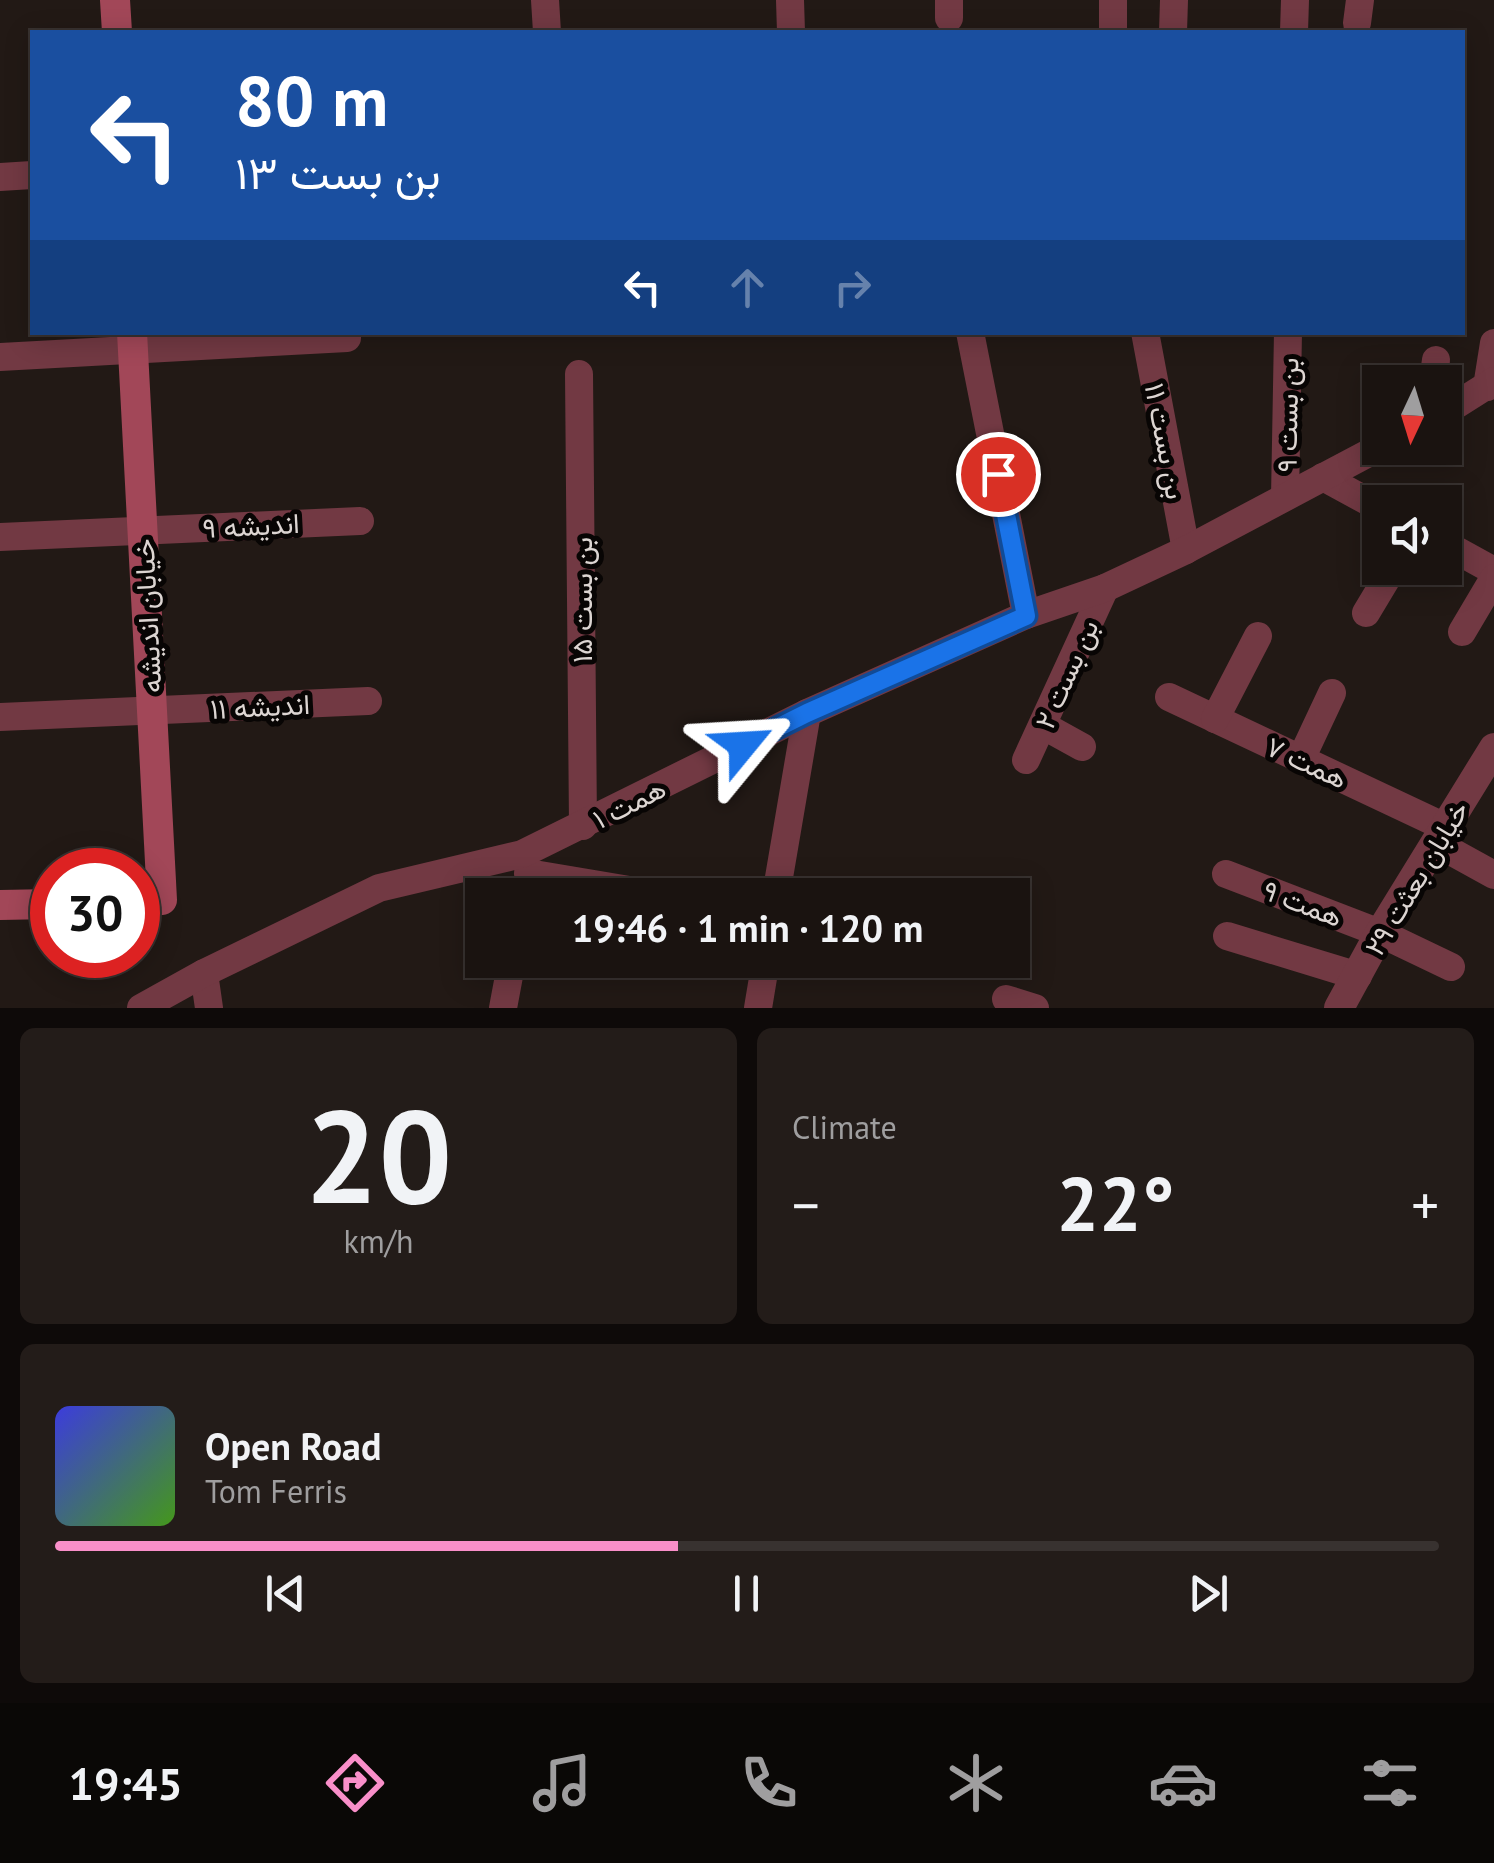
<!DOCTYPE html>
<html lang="en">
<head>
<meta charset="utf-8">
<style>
  body { margin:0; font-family:"PT Sans",Vazirmatn,sans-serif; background:#231c19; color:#f1f3f6; height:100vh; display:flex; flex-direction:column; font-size:38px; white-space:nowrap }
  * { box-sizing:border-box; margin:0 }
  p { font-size:32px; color:#9f9e9f }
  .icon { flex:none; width:55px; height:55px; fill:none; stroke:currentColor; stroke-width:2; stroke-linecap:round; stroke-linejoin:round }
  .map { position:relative; height:1008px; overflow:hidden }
  .sheet { display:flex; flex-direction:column; gap:20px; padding:20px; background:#0e0a09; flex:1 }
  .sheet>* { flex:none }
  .hud { position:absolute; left:30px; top:30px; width:1435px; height:305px; border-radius:0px; box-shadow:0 5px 25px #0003,0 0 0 2px #383230; background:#1a4fa0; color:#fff; overflow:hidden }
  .needle { width:65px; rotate:184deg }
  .tools { position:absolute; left:1362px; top:365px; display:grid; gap:20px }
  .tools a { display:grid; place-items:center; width:100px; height:100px; border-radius:0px; background:#1a1310; box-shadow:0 5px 25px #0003,0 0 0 2px #383230; font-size:50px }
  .speed { position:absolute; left:30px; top:848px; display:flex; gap:20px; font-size:50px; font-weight:700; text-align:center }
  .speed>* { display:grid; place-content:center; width:130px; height:130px; border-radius:50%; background:#1a1310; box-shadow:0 5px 25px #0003,0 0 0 2px #383230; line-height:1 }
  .speed .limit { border:15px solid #d22; background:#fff; color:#111 }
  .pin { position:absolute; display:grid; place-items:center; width:85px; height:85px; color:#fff; margin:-42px; border:5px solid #fff; border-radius:50%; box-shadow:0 2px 10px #0007 }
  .me { position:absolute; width:110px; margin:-55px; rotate:63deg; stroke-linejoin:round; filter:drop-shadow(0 0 8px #0008) }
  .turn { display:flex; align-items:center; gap:35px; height:210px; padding:0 40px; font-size:45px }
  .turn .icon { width:130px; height:130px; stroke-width:2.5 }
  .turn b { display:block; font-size:70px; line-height:85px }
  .lanes { display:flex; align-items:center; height:95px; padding:0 40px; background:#0003; justify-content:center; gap:50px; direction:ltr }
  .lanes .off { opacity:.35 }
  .big { font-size:75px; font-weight:700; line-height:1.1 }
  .sheet .widget { flex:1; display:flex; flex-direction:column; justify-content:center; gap:15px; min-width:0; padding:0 35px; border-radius:15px; background:#231c19 }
  .sheet .dial { align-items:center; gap:0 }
  .dial b { font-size:130px; line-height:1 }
  .song { display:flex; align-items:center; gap:30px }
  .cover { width:120px; height:120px; border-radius:15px; background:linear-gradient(135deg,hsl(240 70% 55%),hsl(100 70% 35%)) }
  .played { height:10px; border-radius:5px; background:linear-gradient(90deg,#f98fc9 45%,#383230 45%) }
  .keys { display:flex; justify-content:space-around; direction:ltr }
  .heat { display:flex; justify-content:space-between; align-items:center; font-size:55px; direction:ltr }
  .sheet .tiles { flex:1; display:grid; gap:20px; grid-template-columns:1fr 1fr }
  .widget:last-child { grid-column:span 2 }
  .trip { position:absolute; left:465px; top:878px; width:565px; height:100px; border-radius:0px; background:#1a1310; box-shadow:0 5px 25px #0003,0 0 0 2px #383230; font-weight:700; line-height:100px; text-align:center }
  .dock { display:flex; height:160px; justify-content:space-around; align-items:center; background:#0a0806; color:#9f9e9f }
  .dock .icon { width:70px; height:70px }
  .dock .selected { color:#f98fc9 }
  .dock b { font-size:45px; color:#f1f3f6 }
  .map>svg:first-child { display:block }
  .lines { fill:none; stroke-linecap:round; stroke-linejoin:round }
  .minor { stroke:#723943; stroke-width:28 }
  .tertiary { stroke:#723943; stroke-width:30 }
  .secondary { stroke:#a24758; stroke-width:30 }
  .route-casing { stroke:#114b97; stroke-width:25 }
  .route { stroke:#1a73e8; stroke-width:18 }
  .labels { text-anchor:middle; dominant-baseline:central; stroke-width:10; stroke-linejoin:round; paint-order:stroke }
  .street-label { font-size:28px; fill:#dcd5d2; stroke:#080504 }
</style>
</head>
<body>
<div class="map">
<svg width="1494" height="1008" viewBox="0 0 1494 1008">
  <rect width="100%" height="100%" fill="#221915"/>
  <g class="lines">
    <g class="minor">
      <path d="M545 0 547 32"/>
      <path d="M790 0 791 32"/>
      <path d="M949 0V18"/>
      <path d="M1357 23 1360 0"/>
      <path d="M1113 32V0"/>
      <path d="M1173 32 1174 0"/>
      <path d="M1294 32 1295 0"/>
      <path d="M0 177 32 175"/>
      <path d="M970 332 1026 615"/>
      <path d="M1145 332 1186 550"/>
      <path d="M0 357 347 338"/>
      <path d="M579 374 583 826"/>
      <path d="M1433 382 1436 360"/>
      <path d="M1487 387 1494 343"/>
      <path d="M1445 412 1494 381"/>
      <path d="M1323 477 1380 508"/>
      <path d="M1285 497 1288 332"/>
      <path d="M0 537 360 521"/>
      <path d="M1445 544 1494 571"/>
      <path d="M1366 613 1393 568"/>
      <path d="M1462 632 1494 578"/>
      <path d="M1169 697 1445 827"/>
      <path d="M0 717 368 701"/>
      <path d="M1215 719 1258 636"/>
      <path d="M1044 726 1082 747"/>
      <path d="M1301 759 1332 693"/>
      <path d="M1026 760 1105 588"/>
      <path d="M1436 843 1494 875"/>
      <path d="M528 873 659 895"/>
      <path d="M1226 874 1380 933 1451 967"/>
      <path d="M776 895 807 713"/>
      <path d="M1227 936 1358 976"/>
      <path d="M819 960 831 962"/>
      <path d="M204 973 209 1008"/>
      <path d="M1006 999 1035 1008"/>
      <path d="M141 1008 204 973 379 888 522 854 807 713 1026 615 1105 588 1186 550 1380 447"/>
      <path d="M503 1008 512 960"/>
      <path d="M758 1008 766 960"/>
    </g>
    <path class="tertiary" d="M1339 1008 1380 933 1494 748"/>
    <g class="secondary">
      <path d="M115 0 117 32"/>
      <path d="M132 332 162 900 138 901"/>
      <path d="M0 905 52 904"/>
    </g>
  </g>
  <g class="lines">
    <defs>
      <path id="route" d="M743 745 807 713 1026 616 998 474"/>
    </defs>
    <use href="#route" class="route-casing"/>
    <use href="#route" class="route"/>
  </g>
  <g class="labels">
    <g class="street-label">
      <text transform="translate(1287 415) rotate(-89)">بن بست ۹</text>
      <text transform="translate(1166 441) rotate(79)">بن بست ۱۱</text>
      <text transform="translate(251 525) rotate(-3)">اندیشه ۹</text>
      <text transform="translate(581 600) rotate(-90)">بن بست ۱۵</text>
      <text transform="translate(147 616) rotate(-93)">خیابان اندیشه</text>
      <text transform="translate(1066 674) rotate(-66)">بن بست ۲</text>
      <text transform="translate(260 706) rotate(-3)">اندیشه ۱۱</text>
      <text transform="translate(1307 762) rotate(25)">همت ۷</text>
      <text transform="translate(629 803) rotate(-27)">همت ۱</text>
      <text transform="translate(1416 878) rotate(-59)">خیابان بعثت ۲۹</text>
      <text transform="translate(1303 903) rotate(21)">همت ۹</text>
    </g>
  </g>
</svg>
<div class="tools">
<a><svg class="needle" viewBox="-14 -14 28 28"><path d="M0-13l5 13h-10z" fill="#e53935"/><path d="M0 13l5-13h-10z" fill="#9f9e9f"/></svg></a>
<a><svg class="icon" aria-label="sound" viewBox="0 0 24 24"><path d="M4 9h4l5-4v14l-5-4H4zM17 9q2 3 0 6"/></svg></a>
</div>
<div class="speed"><div class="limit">30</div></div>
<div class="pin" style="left:998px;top:474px;background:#d93025"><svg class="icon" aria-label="arrive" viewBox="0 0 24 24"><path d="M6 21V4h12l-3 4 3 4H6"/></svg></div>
<svg class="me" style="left:743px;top:745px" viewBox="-20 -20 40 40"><path d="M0-17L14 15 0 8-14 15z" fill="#1a73e8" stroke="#fff" stroke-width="4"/></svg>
<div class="trip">19:46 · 1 min · 120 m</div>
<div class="hud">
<div class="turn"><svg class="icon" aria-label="left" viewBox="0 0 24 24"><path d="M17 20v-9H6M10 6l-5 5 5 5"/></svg><div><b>80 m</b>بن بست ۱۳</div></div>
<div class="lanes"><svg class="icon" aria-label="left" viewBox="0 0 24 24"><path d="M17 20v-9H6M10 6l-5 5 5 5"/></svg><svg class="icon off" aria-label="ahead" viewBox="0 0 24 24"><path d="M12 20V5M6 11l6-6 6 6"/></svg><svg class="icon off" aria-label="right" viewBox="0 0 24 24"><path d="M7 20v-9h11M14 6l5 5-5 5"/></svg></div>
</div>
</div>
<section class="sheet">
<div class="tiles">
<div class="widget dial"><b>20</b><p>km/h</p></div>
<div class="widget"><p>Climate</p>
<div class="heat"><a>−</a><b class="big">22°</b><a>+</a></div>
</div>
<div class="widget">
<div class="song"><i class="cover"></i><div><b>Open Road</b><p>Tom Ferris</p></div></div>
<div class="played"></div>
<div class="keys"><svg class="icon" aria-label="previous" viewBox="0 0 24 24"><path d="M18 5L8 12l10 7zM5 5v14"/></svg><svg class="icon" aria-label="pause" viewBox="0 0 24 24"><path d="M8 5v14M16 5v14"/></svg><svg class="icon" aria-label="next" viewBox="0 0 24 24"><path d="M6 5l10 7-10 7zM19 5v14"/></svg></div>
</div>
</div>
</section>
<nav class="dock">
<b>19:45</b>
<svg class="icon selected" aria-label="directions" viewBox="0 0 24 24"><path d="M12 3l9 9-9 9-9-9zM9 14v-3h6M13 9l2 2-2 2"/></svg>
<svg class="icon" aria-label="music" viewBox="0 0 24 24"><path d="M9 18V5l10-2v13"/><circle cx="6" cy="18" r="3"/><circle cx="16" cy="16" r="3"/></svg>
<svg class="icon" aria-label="phone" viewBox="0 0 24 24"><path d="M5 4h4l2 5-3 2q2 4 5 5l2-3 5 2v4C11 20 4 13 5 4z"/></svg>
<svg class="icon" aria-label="climate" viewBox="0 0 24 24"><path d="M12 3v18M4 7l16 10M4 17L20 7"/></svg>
<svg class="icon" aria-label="car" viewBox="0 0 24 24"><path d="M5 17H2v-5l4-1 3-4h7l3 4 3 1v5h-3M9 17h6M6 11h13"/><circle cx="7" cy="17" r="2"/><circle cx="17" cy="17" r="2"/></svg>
<svg class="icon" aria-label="filters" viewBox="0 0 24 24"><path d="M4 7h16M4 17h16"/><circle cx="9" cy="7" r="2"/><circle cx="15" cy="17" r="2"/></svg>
</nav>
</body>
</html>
